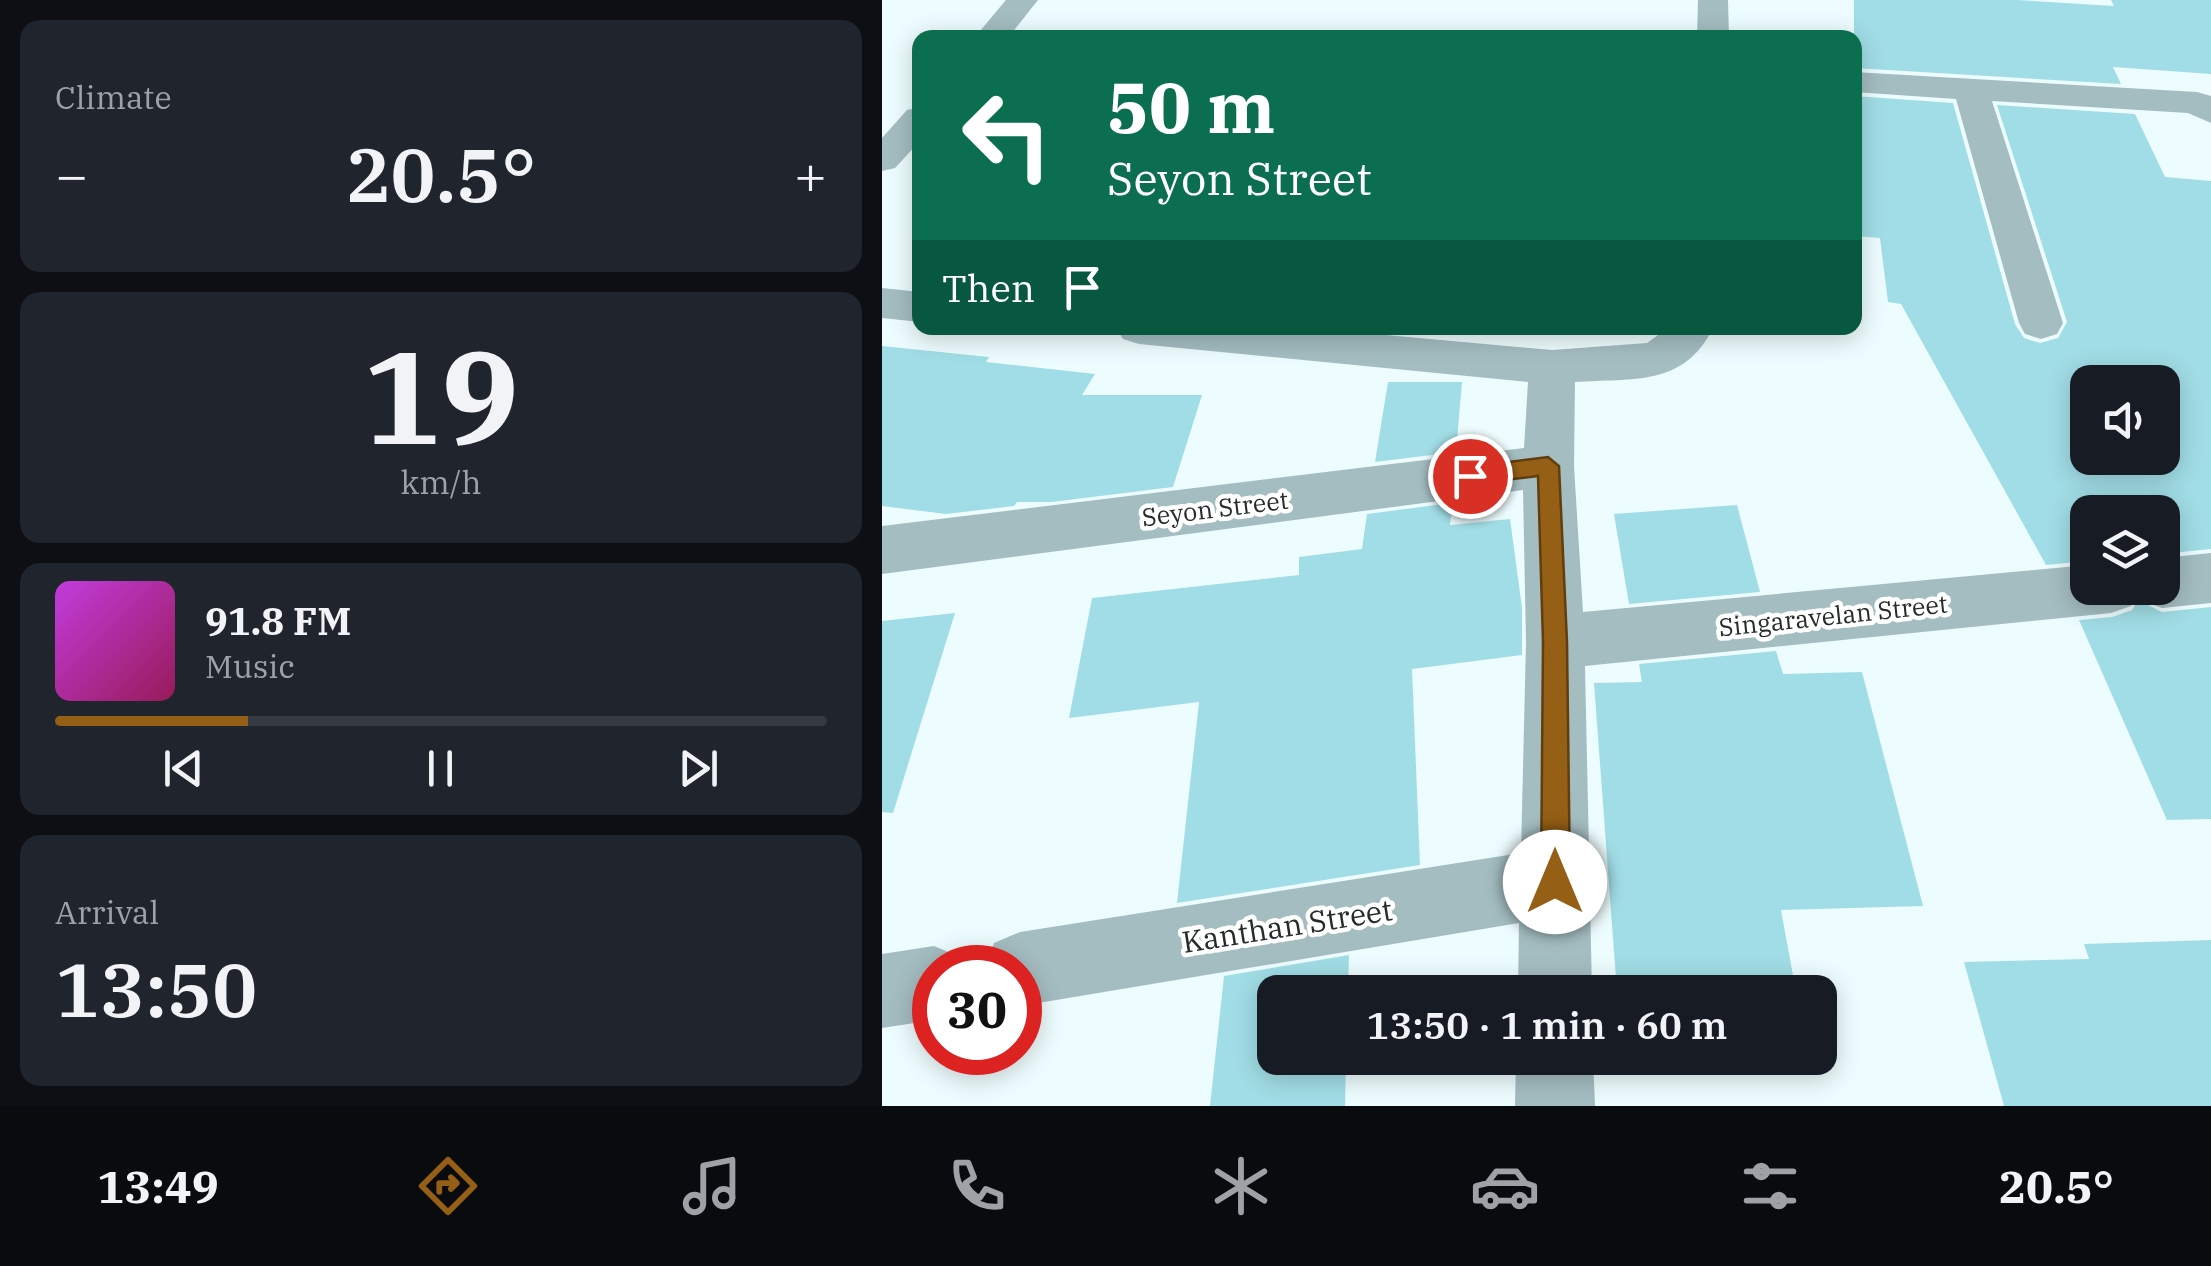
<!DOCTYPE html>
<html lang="en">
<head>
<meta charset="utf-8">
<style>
  body { margin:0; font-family:"IBM Plex Serif",serif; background:#20242c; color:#f1f3f6; height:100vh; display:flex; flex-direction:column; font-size:38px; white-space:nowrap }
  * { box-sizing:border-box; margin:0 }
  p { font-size:32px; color:#9ea1a6 }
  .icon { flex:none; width:55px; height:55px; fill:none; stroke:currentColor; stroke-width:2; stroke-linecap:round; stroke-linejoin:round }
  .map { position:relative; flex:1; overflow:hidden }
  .drawer { display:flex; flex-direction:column; gap:20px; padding:20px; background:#0d0f14; width:882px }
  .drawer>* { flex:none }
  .guide { position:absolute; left:30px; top:30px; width:950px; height:305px; border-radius:20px; box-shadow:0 5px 25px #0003; background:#0b6e4f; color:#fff; overflow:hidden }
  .fabs { position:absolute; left:1188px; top:365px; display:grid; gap:20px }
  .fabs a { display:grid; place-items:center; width:110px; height:110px; border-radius:20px; background:#171b24; box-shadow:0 5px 25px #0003; font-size:50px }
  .speed { position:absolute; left:30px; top:945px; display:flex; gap:20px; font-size:50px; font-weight:700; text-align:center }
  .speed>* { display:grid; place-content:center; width:130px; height:130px; border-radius:50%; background:#171b24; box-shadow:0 5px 25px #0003; line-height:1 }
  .speed .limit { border:15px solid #d22; background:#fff; color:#111 }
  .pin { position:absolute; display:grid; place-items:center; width:85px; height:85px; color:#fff; margin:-42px; border:5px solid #fff; border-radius:50%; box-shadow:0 2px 10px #0007 }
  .me { position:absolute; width:110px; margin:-55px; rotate:0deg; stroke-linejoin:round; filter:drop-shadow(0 0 8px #0008) }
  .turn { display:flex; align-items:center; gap:35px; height:210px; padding:0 30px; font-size:45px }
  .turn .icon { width:130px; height:130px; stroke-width:2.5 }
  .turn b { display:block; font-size:70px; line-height:85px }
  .then { display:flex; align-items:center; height:95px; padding:0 30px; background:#0003; gap:20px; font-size:38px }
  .big { font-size:75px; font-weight:600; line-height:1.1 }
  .drawer .tile { flex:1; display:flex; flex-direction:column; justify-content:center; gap:15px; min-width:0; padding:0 35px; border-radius:20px; background:#20242c }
  .drawer .dial { align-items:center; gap:0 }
  .dial b { font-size:130px; line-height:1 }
  .song { display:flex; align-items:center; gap:30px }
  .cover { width:120px; height:120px; border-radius:15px; background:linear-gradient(135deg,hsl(290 70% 55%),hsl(330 70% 35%)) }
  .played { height:10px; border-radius:5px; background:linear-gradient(90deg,#955f16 25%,#363941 25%) }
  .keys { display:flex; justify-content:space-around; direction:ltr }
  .heat { display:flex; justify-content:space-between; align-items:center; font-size:55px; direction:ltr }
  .trip { position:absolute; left:375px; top:975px; width:580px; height:100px; border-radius:20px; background:#171b24; box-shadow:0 5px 25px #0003; font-weight:600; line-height:100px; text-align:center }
  .dock { display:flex; height:160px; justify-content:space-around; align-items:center; background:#090b0e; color:#9ea1a6 }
  .dock .icon { width:70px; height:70px }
  .dock .selected { color:#955f16 }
  .dock b { font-size:45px; color:#f1f3f6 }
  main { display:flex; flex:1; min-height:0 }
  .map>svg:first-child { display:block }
  .building { fill:#a1dde6; fill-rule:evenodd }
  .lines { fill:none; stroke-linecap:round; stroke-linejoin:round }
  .minor { fill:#a4bdc1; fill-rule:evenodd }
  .route { fill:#955f16; stroke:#613e0e; stroke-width:2.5 }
  .labels { text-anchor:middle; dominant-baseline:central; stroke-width:9; stroke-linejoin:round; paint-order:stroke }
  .street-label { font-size:25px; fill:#262b2c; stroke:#fff }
  .near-street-label { font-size:30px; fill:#262b2c; stroke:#fff }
</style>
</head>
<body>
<main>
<section class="drawer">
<div class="tile"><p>Climate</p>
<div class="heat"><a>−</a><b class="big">20.5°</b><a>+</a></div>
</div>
<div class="tile dial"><b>19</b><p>km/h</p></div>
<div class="tile">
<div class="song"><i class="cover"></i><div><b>91.8 FM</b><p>Music</p></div></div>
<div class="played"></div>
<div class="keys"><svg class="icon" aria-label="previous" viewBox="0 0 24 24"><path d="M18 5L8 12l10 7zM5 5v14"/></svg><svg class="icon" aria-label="pause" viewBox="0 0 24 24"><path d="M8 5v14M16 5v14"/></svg><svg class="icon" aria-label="next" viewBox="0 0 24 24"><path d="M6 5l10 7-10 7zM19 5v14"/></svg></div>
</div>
<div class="tile"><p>Arrival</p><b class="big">13:50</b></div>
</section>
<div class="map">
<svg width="1329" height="1106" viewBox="0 0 1329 1106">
  <rect width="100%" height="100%" fill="#edfcfe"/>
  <g class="building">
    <path d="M972 0H1135L1232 6 1229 0H1329V74L1231 67 1239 84 972 68Z"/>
    <path d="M972 96 1071 103 1133 324 1142 338 1158 343 1176 338 1185 322 1115 105 1253 114 1283 177 1329 181V549L1280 554V512H1205V561L1164 565 1019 304 1006 302 998 238 972 236ZM1205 382H1280V458H1205Z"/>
    <path d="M0 346 107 357 104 362 213 374 200 395H320L291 487 170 502H135L132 506 64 514 0 506Z"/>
    <path d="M506 382H580L574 452 493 462Z"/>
    <path d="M570 503 568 525 628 519 640 608V655L530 669 538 865 295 903 317 702 187 718 210 598 417 575V557L480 549 485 514Z"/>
    <path d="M855 505 878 592 747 604 732 514Z"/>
    <path d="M1256 600 1280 612 1329 607V819L1285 820 1197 620 1230 617 1250 610Z"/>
    <path d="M73 613 11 813 0 812V621Z"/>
    <path d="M894 651 901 674 980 672 1041 906 899 910 914 992H735L712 683 760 682 757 664Z"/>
    <path d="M1329 940V1106H1122L1082 962 1207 959 1202 944Z"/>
    <path d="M467 955 466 992H392V1058H464L463 1106H328L342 976Z"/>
  </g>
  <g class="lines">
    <g class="minor">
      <path d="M124 0H156L126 38H92Z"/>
      <path d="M816 0H846L847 38H815Z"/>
      <path d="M972 72 1315 92 1329 96V123L1306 113 1110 101 1181 323 1175 334 1159 339 1143 334 1137 323 1074 99 972 92Z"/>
      <path d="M38 107V141L13 168 0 171V138L25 110Z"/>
      <path d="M0 288 38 292V322L0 318Z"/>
      <path d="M234 328H427L670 350 765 343 786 328H831C802 387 751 378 693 382L692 466 701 612 1205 565V588H1280V558L1329 553V603L1280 608 1260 601 1256 591 1249 606 1229 613 703 666 710 992H636L637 923 138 1006V968H102L112 943 138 932 639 853 644 642 641 490 0 574V526L642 448 646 382 257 344 241 339Z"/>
      <path d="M52 946 78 957 83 968H52V1020L0 1028V954Z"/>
      <path d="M634 1058H711L713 1106H633Z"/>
    </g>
  </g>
  <path class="route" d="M666 457 677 466 685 642 688 882 683 892 673 896 663 892 659 882 661 642 656 476 588 484 577 476 588 467Z"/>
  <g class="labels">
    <g class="street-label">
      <text transform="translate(333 508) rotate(-7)">Seyon Street</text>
      <text transform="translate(951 615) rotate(-6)">Singaravelan Street</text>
    </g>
    <g class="near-street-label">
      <text transform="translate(405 925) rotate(-9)">Kanthan Street</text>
    </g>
  </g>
</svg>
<div class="fabs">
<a><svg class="icon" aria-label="sound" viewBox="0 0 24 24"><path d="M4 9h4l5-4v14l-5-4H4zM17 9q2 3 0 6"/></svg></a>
<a><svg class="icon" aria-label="layers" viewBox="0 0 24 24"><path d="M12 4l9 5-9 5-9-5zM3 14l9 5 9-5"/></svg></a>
</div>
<div class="speed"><div class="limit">30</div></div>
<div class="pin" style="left:588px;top:476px;background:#d93025"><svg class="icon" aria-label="arrive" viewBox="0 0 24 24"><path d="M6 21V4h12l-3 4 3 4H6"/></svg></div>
<svg class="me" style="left:673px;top:882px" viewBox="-20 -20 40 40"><circle r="19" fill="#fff"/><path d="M0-13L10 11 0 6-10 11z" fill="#955f16"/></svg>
<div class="trip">13:50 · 1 min · 60 m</div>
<div class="guide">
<div class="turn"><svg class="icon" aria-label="left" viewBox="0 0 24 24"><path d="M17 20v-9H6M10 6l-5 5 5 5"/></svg><div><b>50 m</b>Seyon Street</div></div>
<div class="then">Then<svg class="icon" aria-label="arrive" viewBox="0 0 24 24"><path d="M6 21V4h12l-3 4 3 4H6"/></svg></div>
</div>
</div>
</main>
<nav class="dock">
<b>13:49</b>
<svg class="icon selected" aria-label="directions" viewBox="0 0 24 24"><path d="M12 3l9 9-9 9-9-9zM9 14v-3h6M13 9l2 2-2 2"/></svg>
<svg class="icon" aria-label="music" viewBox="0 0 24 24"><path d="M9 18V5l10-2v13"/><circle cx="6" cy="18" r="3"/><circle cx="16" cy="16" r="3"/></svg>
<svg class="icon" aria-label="phone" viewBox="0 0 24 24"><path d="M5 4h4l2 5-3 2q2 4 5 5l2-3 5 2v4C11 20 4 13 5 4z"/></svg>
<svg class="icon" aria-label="climate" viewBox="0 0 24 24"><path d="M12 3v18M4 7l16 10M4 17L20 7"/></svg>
<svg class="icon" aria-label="car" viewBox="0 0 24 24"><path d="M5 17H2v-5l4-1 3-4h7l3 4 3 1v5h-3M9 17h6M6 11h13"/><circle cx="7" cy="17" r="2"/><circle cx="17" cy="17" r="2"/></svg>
<svg class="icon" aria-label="filters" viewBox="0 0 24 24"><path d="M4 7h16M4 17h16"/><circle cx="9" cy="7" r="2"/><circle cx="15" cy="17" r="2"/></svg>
<b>20.5°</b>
</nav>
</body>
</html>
